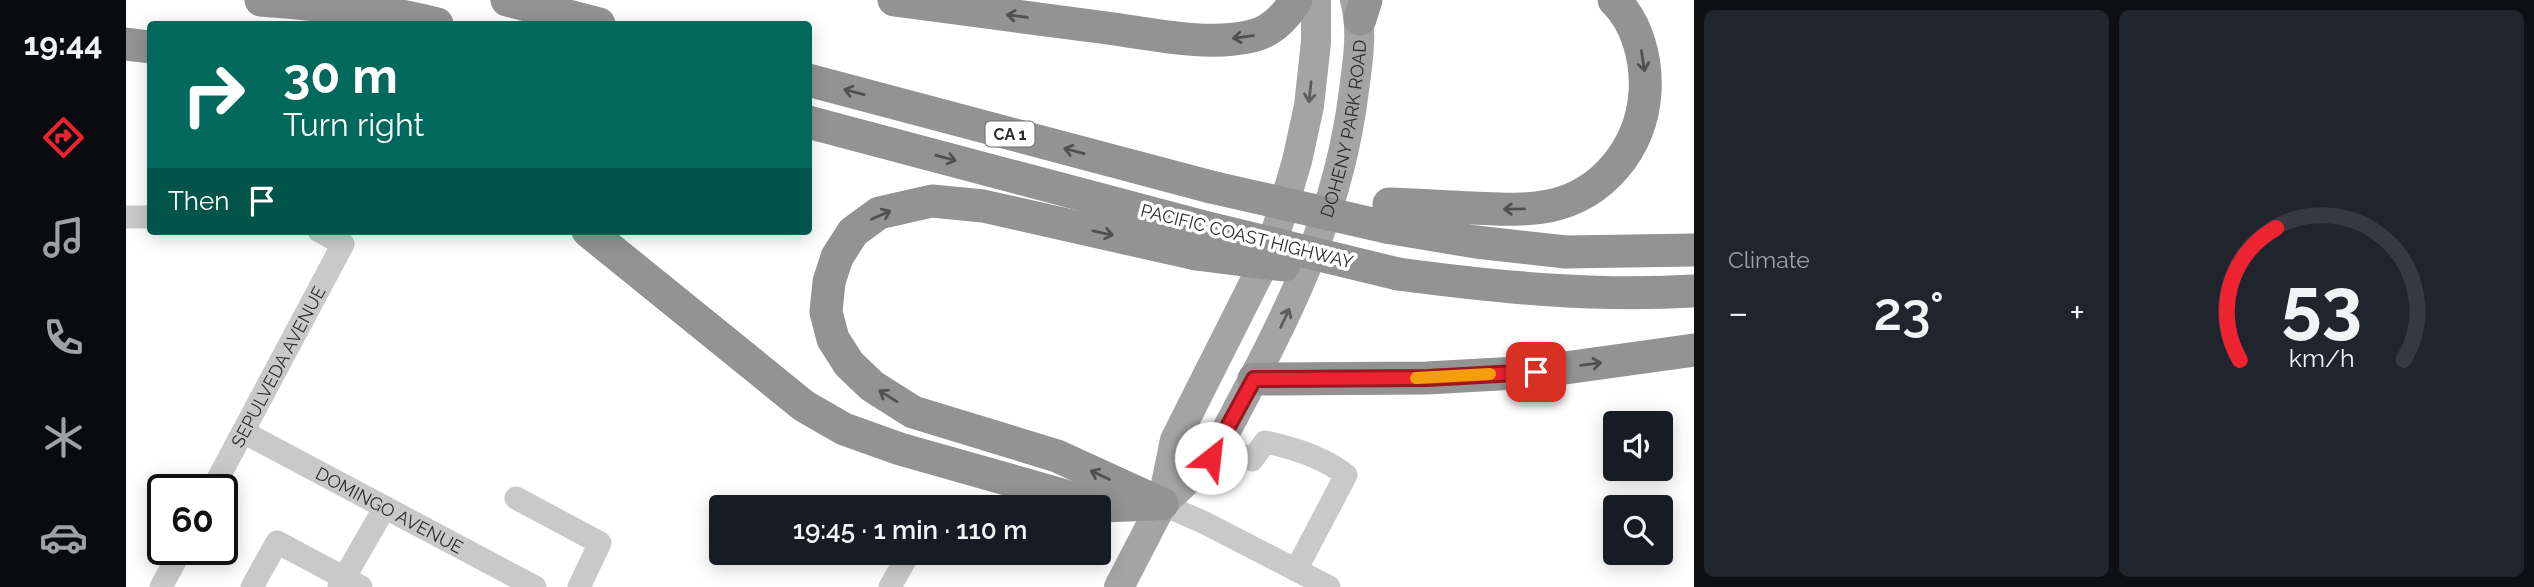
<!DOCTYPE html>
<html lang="en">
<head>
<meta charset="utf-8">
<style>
  body { margin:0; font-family:Raleway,sans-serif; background:#20242c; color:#f1f3f6; height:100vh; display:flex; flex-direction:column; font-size:26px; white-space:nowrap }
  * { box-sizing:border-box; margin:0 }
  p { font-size:23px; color:#9ea1a6 }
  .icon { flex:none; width:38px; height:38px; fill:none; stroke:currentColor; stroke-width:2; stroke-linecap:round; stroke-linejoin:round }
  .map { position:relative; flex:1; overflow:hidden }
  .panel { display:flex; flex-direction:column; gap:10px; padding:10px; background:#0d0f14; width:840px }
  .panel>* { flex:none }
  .banner { position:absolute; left:21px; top:21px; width:665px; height:214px; border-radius:7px; box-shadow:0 4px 18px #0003; background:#00695c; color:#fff; overflow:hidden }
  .tools { position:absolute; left:1477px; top:411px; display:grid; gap:14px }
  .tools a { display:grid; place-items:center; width:70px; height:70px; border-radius:7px; background:#171b24; box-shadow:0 4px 18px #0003; font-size:35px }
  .speed { position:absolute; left:21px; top:474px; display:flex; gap:14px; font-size:35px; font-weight:700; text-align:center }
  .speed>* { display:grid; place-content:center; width:91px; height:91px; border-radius:50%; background:#171b24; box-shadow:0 4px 18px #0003; line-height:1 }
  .speed .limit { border:4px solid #111; border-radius:10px; background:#fff; color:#111 }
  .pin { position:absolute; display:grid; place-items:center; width:60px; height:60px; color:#fff; margin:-30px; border-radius:14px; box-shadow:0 4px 10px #0006 }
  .me { position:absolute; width:77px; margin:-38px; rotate:29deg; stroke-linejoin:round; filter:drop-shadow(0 0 5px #0008) }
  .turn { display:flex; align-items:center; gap:24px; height:147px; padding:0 21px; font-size:32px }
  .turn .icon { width:91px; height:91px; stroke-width:2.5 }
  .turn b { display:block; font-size:49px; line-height:60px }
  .then { display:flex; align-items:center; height:66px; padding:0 21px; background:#0003; gap:14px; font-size:26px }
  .big { font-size:52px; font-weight:600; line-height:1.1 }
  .panel .widget { flex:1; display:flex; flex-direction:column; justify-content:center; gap:10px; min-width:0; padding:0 24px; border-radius:10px; background:#20242c }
  .panel .dial { align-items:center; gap:0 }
  .dial svg { height:182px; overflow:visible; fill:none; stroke:#363941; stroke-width:7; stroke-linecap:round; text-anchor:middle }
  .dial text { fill:#f1f3f6; stroke:none }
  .heat { display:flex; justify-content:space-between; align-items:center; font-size:38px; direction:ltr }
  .panel .tiles { flex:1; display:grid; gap:10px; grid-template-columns:repeat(2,1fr) }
  .trip { position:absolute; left:583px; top:495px; width:402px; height:70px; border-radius:7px; background:#171b24; box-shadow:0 4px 18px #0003; font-weight:600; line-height:70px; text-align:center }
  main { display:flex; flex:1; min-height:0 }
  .menu { display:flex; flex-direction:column; width:126px; justify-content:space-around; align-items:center; background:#090b0e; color:#9ea1a6 }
  .menu .icon { width:49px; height:49px }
  .menu .on { color:#ee2332 }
  .menu b { font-size:32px; color:#f1f3f6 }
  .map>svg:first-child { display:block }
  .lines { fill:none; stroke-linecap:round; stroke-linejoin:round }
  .minor { stroke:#c9c9c9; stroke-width:23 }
  .major { stroke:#a4a4a4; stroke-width:30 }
  .highway { stroke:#939393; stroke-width:33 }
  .highway-bridge { stroke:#939393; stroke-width:33 }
  .oneway { stroke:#505050 }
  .oneway2 { stroke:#5c5c5c }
  .route-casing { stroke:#9b1720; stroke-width:18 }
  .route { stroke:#ee2332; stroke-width:12 }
  .slow { stroke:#f59e0b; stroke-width:12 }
  .labels { text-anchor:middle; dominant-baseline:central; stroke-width:7; stroke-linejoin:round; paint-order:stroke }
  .shield { fill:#fff; stroke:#6b6b6b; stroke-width:2 }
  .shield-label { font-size:16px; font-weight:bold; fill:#2c2c2c }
  .street-label { font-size:18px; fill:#2c2c2c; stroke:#fff }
</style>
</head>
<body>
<main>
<nav class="menu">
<b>19:44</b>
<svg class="icon on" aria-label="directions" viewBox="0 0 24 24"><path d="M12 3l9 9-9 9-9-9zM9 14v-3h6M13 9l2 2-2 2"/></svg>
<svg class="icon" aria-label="music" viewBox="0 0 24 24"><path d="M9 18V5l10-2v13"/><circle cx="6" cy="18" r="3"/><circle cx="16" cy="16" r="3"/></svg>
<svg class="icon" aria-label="phone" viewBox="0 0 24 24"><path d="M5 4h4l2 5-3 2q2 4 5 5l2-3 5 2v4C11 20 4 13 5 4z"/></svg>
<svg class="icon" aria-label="climate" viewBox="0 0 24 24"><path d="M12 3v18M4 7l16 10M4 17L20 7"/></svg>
<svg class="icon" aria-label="car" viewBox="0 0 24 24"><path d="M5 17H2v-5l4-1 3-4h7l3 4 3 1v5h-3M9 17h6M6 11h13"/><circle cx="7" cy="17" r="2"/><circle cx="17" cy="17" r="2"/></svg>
</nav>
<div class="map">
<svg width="1568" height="587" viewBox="0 0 1568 587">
  <rect width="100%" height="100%" fill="#fff"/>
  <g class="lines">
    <g class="minor">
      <path d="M0 217H24"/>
      <path id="s1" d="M117 432 409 587"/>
      <path d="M1093 444 1126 460 1139 442C1168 448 1197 457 1220 475L1170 570"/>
      <path id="s2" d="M86 490 217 244 193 231"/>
      <path d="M390 498 474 543 453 587"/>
      <path d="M1036 504 1079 523 1203 587"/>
      <path d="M35 587 55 550"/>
      <path d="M126 587 151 542 235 587"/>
      <path d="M213 587 259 507"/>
      <path d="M764 587 783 553"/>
    </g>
    <g class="major">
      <path id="s3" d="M1036 504 1085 458 1093 444C1155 327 1212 224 1228 90 1232 60 1237 30 1229 0"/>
      <path d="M993 587 1036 504 1049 440 1136 267 1152 225 1171 161 1183 106 1190 42V0"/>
    </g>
    <g class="highway">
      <path d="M135 0C194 5 254 9 311 24"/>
      <path d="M381 0 473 24"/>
      <path d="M768 0C839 9 910 19 981 28 1026 34 1082 47 1126 36 1145 32 1160 16 1170 0"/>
      <path d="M1234 19 1240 0"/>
      <path d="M0 44 24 47"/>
      <path d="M682 80 1085 187"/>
      <path d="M682 122 1074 226"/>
      <path d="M1263 204C1292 205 1320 207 1348 208 1373 209 1398 211 1423 206 1477 195 1515 148 1519 93 1521 61 1512 23 1488 0"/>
      <path d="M1260 227 1350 242 1440 252 1568 250"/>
      <path d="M462 231 678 406 718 429 774 449 975 506 1028 504"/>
      <path d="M1272 274C1370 287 1468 297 1568 291"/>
      <path d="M1128 379 1301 378 1410 372 1568 350"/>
      <path d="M1036 504 931 456 787 412 746 386 723 364 707 339 700 312 703 282 711 257 727 232 753 213 806 201 857 206 1070 254"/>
    </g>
    <g class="highway-bridge">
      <path d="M1085 187 1260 227"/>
      <path d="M1074 226 1272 274"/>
      <path d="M1070 254 1158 265"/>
    </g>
  </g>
  <defs><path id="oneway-shaft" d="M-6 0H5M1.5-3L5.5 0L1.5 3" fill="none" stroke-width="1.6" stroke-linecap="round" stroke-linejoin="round" transform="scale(1.75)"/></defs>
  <g class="oneway">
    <use href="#oneway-shaft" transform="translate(891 16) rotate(-172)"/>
    <use href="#oneway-shaft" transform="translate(1117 37) rotate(172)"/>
    <use href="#oneway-shaft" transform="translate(1517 61) rotate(81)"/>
    <use href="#oneway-shaft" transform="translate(728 92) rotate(-165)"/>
    <use href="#oneway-shaft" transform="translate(948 151) rotate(-165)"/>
    <use href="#oneway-shaft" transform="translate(820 158) rotate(15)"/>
    <use href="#oneway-shaft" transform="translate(1388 209) rotate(179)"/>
    <use href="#oneway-shaft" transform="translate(755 215) rotate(-24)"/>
    <use href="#oneway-shaft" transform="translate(977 233) rotate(12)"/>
    <use href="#oneway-shaft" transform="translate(1465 364) rotate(-7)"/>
    <use href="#oneway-shaft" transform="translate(762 396) rotate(-148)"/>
    <use href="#oneway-shaft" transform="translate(974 475) rotate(-155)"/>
  </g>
  <g class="oneway2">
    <use href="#oneway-shaft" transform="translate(1184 92) rotate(96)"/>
    <use href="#oneway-shaft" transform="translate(1159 318) rotate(-65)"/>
  </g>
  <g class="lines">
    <defs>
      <path id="route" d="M1085 458 1128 379 1301 378 1410 372"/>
    </defs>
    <use href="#route" class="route-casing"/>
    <use href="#route" class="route"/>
    <path class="slow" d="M1290 378 1364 374"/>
  </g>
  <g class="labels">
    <rect class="shield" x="859.5" y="121.5" width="49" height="25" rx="5"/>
    <g class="shield-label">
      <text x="884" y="134">CA 1</text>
    </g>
    <g class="street-label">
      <text stroke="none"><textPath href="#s3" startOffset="425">DOHENY PARK ROAD</textPath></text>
      <text transform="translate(1121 236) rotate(14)">PACIFIC COAST HIGHWAY</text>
      <text stroke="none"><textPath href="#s2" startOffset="140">SEPULVEDA AVENUE</textPath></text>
      <text stroke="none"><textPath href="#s1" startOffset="166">DOMINGO AVENUE</textPath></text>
    </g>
  </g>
</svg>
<div class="tools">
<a><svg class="icon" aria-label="sound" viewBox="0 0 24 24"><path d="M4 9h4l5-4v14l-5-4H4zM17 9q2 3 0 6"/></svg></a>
<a><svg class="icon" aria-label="search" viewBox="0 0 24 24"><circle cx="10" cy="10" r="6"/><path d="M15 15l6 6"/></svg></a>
</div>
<div class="speed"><div class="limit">60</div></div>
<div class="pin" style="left:1410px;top:372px;background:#d93025"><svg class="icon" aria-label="arrive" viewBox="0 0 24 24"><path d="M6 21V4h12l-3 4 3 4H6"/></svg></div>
<svg class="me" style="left:1085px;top:458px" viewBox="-20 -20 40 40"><circle r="19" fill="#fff"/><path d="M0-13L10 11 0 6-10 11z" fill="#ee2332"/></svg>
<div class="trip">19:45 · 1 min · 110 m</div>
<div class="banner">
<div class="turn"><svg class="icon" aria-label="right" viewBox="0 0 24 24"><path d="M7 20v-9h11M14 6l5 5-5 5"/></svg><div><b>30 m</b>Turn right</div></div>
<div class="then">Then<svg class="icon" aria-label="arrive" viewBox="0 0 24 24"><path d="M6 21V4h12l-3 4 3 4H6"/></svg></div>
</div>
</div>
<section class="panel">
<div class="tiles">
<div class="widget"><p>Climate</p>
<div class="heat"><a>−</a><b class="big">23°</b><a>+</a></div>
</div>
<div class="widget dial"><svg viewBox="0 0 100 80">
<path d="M14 69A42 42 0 1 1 86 69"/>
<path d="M14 69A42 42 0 0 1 30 11" stroke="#ee2332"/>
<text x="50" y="56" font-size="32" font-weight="700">53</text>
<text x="50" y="72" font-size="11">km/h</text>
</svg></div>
</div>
</section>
</main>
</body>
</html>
